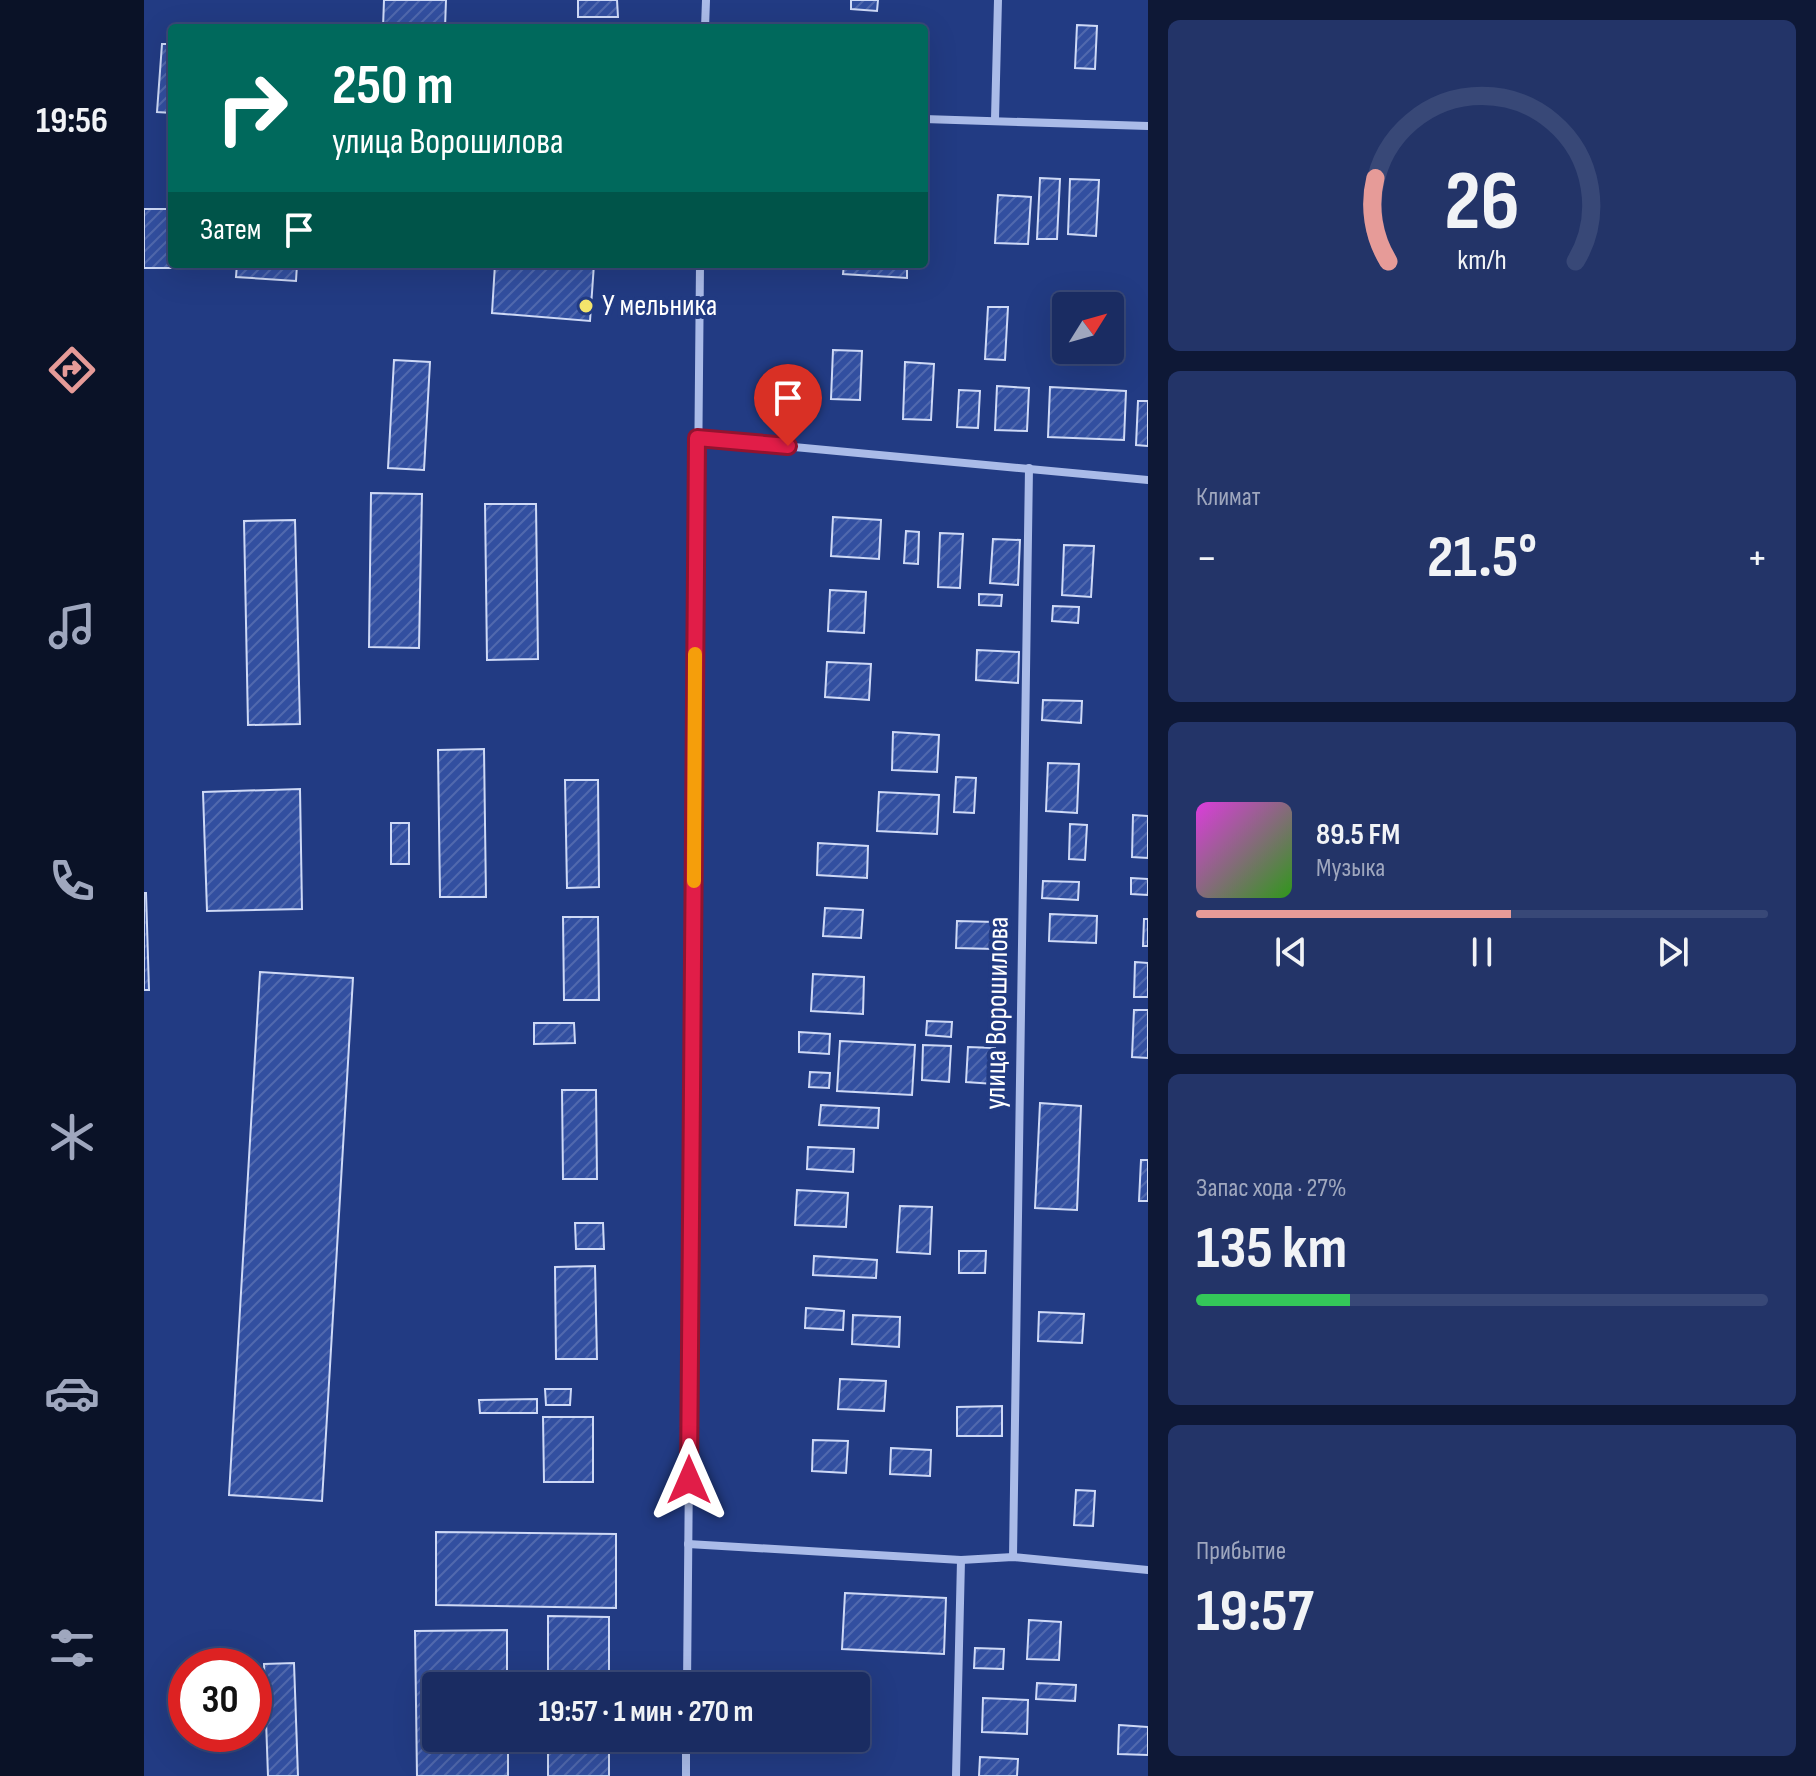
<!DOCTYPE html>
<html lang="ru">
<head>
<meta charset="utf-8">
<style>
  body { margin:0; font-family:"Sofia Sans Condensed",sans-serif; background:#233468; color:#f1f3f6; height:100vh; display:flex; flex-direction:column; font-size:30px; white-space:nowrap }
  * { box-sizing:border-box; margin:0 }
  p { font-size:26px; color:#9fa7be }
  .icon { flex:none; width:44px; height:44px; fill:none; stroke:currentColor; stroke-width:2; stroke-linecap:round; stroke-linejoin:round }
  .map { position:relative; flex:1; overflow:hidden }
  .side { display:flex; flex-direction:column; gap:20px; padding:20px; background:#0e1836; width:668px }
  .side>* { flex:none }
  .banner { position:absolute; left:24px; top:24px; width:760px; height:244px; border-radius:8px; box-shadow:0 8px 32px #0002,0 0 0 2px #384877; background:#00695c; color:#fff; overflow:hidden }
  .needle { width:52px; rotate:53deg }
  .buttons { position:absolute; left:908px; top:292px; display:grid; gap:16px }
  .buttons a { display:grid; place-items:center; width:72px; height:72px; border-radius:8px; background:#1a2c62; box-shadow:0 8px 32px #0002,0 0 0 2px #384877; font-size:40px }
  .speed { position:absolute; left:24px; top:1648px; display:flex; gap:16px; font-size:40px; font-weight:700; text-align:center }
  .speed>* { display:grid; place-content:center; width:104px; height:104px; border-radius:50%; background:#1a2c62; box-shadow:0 8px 32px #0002,0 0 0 2px #384877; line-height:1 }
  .speed .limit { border:12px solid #d22; background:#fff; color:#111 }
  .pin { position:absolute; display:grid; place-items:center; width:68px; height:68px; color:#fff; margin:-82px -34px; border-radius:50% 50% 50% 0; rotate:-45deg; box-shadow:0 0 8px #0007 }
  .pin .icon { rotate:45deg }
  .me { position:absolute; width:88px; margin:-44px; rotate:0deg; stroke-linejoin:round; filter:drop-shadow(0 0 6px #0008) }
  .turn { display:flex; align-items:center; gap:28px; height:168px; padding:0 32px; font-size:36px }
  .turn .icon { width:104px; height:104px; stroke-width:2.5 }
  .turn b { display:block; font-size:56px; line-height:68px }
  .then { display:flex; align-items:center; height:76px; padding:0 32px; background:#0003; gap:16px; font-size:30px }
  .big { font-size:60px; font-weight:700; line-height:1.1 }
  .side .tile { flex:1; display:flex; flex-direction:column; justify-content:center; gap:12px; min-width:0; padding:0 28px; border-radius:12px; background:#233468 }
  .side .dial { align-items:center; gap:0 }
  .dial svg { height:208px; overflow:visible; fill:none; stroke:#384877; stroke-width:7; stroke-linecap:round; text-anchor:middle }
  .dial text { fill:#f1f3f6; stroke:none }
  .song { display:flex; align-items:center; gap:24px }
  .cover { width:96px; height:96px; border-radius:12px; background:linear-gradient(135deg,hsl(300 70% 55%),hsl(110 70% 35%)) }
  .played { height:8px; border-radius:4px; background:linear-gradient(90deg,#e69b98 55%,#384877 55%) }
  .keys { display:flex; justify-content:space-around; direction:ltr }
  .heat { display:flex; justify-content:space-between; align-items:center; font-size:44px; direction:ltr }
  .charge { height:12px; border-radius:6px; background:linear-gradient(90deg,#34c759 27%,#384877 0) }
  .trip { position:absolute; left:278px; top:1672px; width:448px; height:80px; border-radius:8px; background:#1a2c62; box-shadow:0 8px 32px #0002,0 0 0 2px #384877; font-weight:700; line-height:80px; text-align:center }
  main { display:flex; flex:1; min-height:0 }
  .tabs { display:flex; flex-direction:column; width:144px; justify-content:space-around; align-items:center; background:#0a1227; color:#9fa7be }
  .tabs .icon { width:56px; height:56px }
  .tabs .current { color:#e69b98 }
  .tabs b { font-size:36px; color:#f1f3f6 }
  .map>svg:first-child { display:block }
  .building { fill:url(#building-hatch); stroke:#ced9f6; stroke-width:2 }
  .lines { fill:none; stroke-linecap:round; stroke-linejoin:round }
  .minor { stroke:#aabbe8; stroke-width:8 }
  .route-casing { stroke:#92132f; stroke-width:20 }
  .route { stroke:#e11d48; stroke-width:14 }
  .slow { stroke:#f59e0b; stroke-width:14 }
  .poi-dot { fill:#f4e56c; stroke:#223b83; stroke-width:3 }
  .labels { text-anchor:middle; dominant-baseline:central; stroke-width:8; stroke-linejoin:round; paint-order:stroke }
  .poi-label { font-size:30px; fill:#fff; stroke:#223b83; text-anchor:start }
  .street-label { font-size:30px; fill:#fff; stroke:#223b83 }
</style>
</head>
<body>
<main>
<nav class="tabs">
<b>19:56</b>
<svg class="icon current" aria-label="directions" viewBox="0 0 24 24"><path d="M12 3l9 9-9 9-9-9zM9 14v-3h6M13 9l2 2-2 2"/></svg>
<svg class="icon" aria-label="music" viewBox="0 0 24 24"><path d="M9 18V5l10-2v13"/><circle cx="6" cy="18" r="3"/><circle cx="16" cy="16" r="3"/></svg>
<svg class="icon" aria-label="phone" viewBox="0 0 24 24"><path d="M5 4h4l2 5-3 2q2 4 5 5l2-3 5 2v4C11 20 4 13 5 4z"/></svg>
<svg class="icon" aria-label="climate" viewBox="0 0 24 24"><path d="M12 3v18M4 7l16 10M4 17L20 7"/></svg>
<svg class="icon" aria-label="car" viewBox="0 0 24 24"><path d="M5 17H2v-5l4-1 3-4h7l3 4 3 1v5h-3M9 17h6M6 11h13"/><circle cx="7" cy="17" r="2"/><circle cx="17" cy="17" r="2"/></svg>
<svg class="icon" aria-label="filters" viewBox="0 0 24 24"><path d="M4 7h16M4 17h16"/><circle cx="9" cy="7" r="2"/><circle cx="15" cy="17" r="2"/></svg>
</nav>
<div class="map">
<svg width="1004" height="1776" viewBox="0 0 1004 1776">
  <defs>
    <pattern id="building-hatch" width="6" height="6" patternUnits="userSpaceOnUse" patternTransform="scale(2)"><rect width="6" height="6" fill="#324fa0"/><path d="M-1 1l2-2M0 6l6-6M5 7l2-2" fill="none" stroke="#5169ae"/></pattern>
  </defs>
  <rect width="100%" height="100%" fill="#223b83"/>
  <g class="building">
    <path d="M240 0H302L301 28H239Z"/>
    <path d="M434 0H473L474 17H434Z"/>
    <path d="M707 0H734L733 11 707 9Z"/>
    <path d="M933 25 953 26 951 69 931 68Z"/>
    <path d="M18 44H28V113L13 112Z"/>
    <path d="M896 178 916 179 913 239H893Z"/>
    <path d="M926 179 955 180 952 236 924 234Z"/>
    <path d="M854 195 887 197 884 244 851 243Z"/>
    <path d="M0 209H28V264H39V268H0Z"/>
    <path d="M93 264H153L152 281 92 277Z"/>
    <path d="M351 264H450L446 321 348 313Z"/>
    <path d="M700 264H763V278L699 274Z"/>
    <path d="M844 307H864L861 360 841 359Z"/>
    <path d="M689 350 718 351 716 400 687 399Z"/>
    <path d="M250 360 286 362 280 470 244 468Z"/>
    <path d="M761 362 790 364 787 420 759 419Z"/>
    <path d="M853 386 885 388 883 431 851 430Z"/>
    <path d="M906 387 982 391 980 440 904 437Z"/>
    <path d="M815 390 836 391 834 428 813 427Z"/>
    <path d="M994 401H1004V446L992 445Z"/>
    <path d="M227 493 278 494 275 648 225 647Z"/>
    <path d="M341 504H392L394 659 343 660Z"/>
    <path d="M689 517 737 520 735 559 687 556Z"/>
    <path d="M151 520 156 724 104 725 100 521Z"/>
    <path d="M762 531 775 532 774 564 760 563Z"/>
    <path d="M796 533 819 534 816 588 794 587Z"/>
    <path d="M849 539 876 540 874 585 846 583Z"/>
    <path d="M920 545 950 546 947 597 918 595Z"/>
    <path d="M686 590 722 592 720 633 684 631Z"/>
    <path d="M835 594 858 595 857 606 835 605Z"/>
    <path d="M909 606 935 607 934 623 908 621Z"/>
    <path d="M833 650 875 652 874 683 832 680Z"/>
    <path d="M683 662 727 664 725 700 681 697Z"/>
    <path d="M899 700 938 701 937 723 898 720Z"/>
    <path d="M749 732 795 735 793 772 748 770Z"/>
    <path d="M340 749 342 897H296L294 750Z"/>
    <path d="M904 763 935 764 933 813 902 811Z"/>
    <path d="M812 777 832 778 830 813 810 812Z"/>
    <path d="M421 780H454L455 887 423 888Z"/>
    <path d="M156 789 158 909 63 911 59 792Z"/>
    <path d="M735 792 795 795 793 834 733 831Z"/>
    <path d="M989 815 1004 816V858L988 857Z"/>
    <rect x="247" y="823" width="18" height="41"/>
    <path d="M926 824 943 825 941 860 925 859Z"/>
    <path d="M674 843 724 846 723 878 673 875Z"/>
    <path d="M987 878 1004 879V895L987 894Z"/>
    <path d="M899 881 935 882 934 900 898 898Z"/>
    <path d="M0 893H2L5 990H0Z"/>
    <path d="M681 908 719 910 717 938 679 936Z"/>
    <path d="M906 914 953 916 952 943 905 941Z"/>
    <path d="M419 917H454L455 1000H420Z"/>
    <path d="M1000 919H1004V946H999Z"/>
    <path d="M813 921 851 922 850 949 812 948Z"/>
    <path d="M991 962 1004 963V997H990Z"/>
    <path d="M116 972 209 978 178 1501 85 1495Z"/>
    <path d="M669 974 720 977 719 1014 667 1011Z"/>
    <path d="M990 1010H1004V1058L988 1057Z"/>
    <path d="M783 1021 808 1022 807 1037 782 1035Z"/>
    <path d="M390 1023H430L431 1043 390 1044Z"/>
    <path d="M655 1032 686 1034 685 1054 655 1052Z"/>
    <path d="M696 1041 771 1045 768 1095 693 1091Z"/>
    <path d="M779 1045 807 1046 805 1082 778 1080Z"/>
    <path d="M824 1047 851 1048 850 1084 822 1082Z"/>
    <path d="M666 1072 686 1073 685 1088 665 1087Z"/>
    <path d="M418 1090H452L453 1179H419Z"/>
    <path d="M896 1103 937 1106 933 1210 891 1208Z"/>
    <path d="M677 1105 735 1108 734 1128 675 1125Z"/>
    <path d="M664 1147 710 1149 709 1172 663 1169Z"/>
    <path d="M997 1160H1004V1201H995Z"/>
    <path d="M653 1190 704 1193 702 1227 651 1225Z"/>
    <path d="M756 1206 788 1207 786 1254 753 1252Z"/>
    <path d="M431 1223H459L460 1249H432Z"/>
    <path d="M815 1251H842L841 1273H815Z"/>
    <path d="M670 1256 733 1260 732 1278 669 1275Z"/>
    <path d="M451 1266 453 1359H412L411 1267Z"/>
    <path d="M662 1308 700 1311 699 1330 661 1328Z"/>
    <path d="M895 1312 940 1314 938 1343 894 1341Z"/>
    <path d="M709 1315 756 1317 755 1347 708 1344Z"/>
    <path d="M696 1379 742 1381 740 1411 694 1409Z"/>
    <path d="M401 1389H427L426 1405H402Z"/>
    <path d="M393 1399V1413H336L335 1400Z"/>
    <path d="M858 1406V1436H813V1407Z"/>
    <path d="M399 1417H449V1482H400Z"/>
    <path d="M669 1440 704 1441 702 1473 668 1471Z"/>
    <path d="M747 1448 787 1450 786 1476 746 1474Z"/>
    <path d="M932 1490 951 1491 949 1526 930 1525Z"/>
    <path d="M292 1532 472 1534V1608L292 1605Z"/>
    <path d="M701 1593 802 1598 800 1654 698 1649Z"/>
    <path d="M404 1616 465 1617V1686H404Z"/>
    <path d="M885 1620 917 1622 915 1660 883 1659Z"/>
    <path d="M363 1630V1686H292V1738H364V1776H273L271 1631Z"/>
    <path d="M831 1648 860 1649 859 1669 830 1668Z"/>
    <path d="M150 1663 154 1776H124L120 1664Z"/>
    <path d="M893 1683 932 1685 931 1701 892 1699Z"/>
    <path d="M712 1694H720L718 1723H712Z"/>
    <path d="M839 1698 884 1700 883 1734 838 1732Z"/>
    <path d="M975 1725 1004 1727V1755L974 1754Z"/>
    <rect x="404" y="1738" width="61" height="38"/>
    <path d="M664 1738H695V1747L663 1746Z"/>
    <path d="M836 1757 874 1759 873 1776H835Z"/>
  </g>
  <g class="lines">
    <g class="minor">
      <path d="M561 28 562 0"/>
      <path d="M780 119 1004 126"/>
      <path d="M851 119 854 0"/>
      <path d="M553 438 1004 480"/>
      <path d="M544 1544 817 1560 869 1557 1004 1570"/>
      <path d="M869 1557 885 468"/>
      <path d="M543 1686 556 264"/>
      <path d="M542 1776V1738"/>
      <path d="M812 1776 817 1560"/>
    </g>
  </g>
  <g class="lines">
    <defs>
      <path id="route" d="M545 1480 553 438 644 446"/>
    </defs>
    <use href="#route" class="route-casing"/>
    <use href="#route" class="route"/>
    <path class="slow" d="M550 881 551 654"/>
  </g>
  <circle class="poi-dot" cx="442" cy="306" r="8"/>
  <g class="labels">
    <g class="poi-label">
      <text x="458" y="306">У мельника</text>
    </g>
    <g class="street-label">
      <text transform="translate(853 1013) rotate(-89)">улица Ворошилова</text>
    </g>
  </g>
</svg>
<div class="buttons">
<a><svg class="needle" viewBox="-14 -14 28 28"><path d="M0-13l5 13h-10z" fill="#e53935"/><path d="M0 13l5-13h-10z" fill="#9fa7be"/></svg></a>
</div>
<div class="speed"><div class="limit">30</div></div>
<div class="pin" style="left:644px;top:446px;background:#d93025"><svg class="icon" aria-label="arrive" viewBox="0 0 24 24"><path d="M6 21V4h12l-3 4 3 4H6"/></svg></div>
<svg class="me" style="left:545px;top:1480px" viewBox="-20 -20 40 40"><path d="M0-17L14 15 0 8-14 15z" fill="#e11d48" stroke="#fff" stroke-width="4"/></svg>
<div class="trip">19:57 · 1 мин · 270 m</div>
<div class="banner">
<div class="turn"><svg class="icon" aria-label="right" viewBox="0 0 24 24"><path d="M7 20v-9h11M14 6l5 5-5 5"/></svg><div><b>250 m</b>улица Ворошилова</div></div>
<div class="then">Затем<svg class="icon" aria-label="arrive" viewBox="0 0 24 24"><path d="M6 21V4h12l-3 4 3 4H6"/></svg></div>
</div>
</div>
<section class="side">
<div class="tile dial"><svg viewBox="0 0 100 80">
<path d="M14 69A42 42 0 1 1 86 69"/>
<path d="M14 69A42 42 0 0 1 9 37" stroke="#e69b98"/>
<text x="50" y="56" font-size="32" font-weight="700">26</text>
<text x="50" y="72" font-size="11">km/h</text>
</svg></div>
<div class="tile"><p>Климат</p>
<div class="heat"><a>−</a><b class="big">21.5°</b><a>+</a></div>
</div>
<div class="tile">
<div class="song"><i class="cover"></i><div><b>89.5 FM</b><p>Музыка</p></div></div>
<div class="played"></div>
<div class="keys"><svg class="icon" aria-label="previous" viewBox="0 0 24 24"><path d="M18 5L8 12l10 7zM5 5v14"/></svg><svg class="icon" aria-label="pause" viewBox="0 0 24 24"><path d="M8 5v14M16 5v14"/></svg><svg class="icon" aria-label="next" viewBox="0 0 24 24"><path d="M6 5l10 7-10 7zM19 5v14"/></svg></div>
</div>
<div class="tile"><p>Запас хода · 27%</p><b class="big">135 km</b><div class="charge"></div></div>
<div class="tile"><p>Прибытие</p><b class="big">19:57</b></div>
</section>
</main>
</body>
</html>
